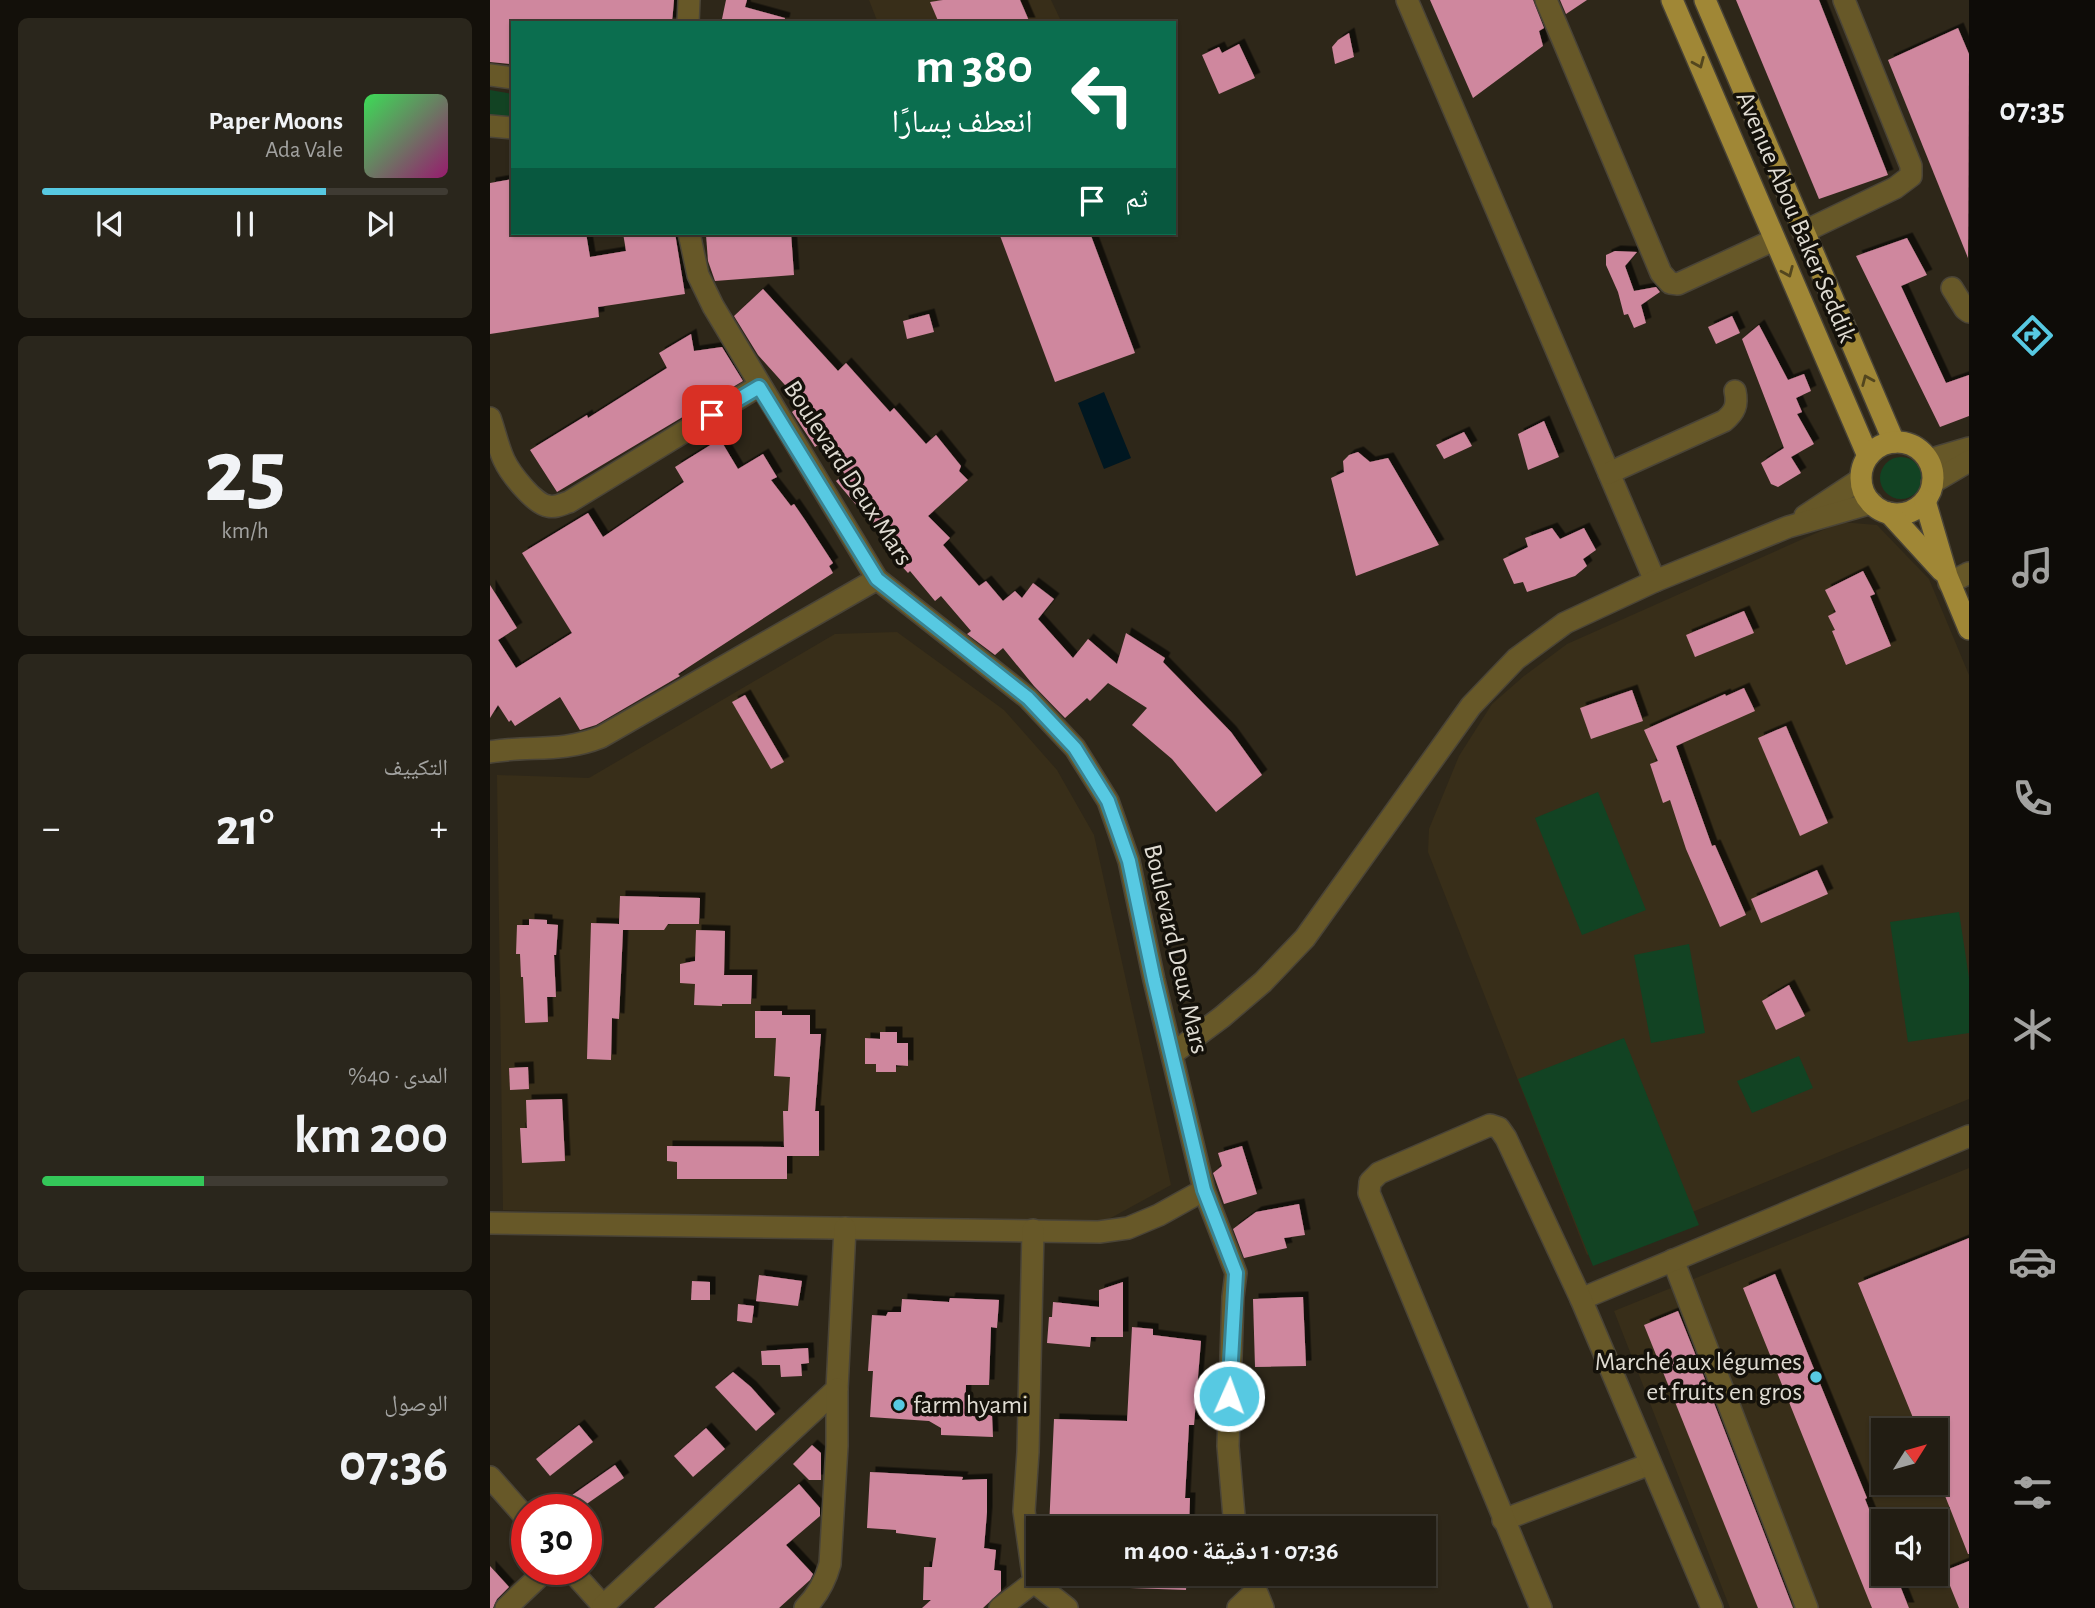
<!DOCTYPE html>
<html lang="ar">
<head>
<meta charset="utf-8">
<style>
  body { margin:0; font-family:"Alegreya Sans","Noto Naskh Arabic",sans-serif; background:#2a261c; color:#f1f3f6; direction:rtl; height:100vh; display:flex; flex-direction:column; font-size:26px; white-space:nowrap }
  * { box-sizing:border-box; margin:0 }
  p { font-size:23px; color:#a2a2a0 }
  .icon { flex:none; width:38px; height:38px; fill:none; stroke:currentColor; stroke-width:2; stroke-linecap:round; stroke-linejoin:round }
  .map { position:relative; flex:1; overflow:hidden; direction:ltr }
  .details { display:flex; flex-direction:column; gap:18px; padding:18px; background:#13100a; width:490px }
  .details>* { flex:none }
  .guide { position:absolute; left:21px; top:21px; width:665px; height:214px; border-radius:0px; box-shadow:0 2px 5px #0004,0 0 0 2px #3f3b33; direction:rtl; background:#0b6e4f; color:#fff; overflow:hidden }
  .needle { width:46px; rotate:53deg }
  .buttons { position:absolute; left:1381px; top:1418px; display:grid; gap:14px }
  .buttons a { display:grid; place-items:center; width:77px; height:77px; border-radius:0px; background:#221d13; box-shadow:0 2px 5px #0004,0 0 0 2px #3f3b33; font-size:35px }
  .speed { position:absolute; left:21px; top:1494px; display:flex; gap:14px; font-size:35px; font-weight:700; text-align:center }
  .speed>* { display:grid; place-content:center; width:91px; height:91px; border-radius:50%; background:#221d13; box-shadow:0 2px 5px #0004,0 0 0 2px #3f3b33; line-height:1 }
  .speed .limit { border:10px solid #d22; background:#fff; color:#111 }
  .pin { position:absolute; display:grid; place-items:center; width:60px; height:60px; color:#fff; margin:-30px; border-radius:14px; box-shadow:0 4px 10px #0006 }
  .me { position:absolute; width:77px; margin:-38px; rotate:2deg; stroke-linejoin:round; filter:drop-shadow(0 0 5px #0008) }
  .turn { display:flex; align-items:center; gap:24px; height:147px; padding:0 28px; font-size:32px }
  .turn .icon { width:91px; height:91px; stroke-width:2.5 }
  .turn b { display:block; font-size:49px; line-height:60px }
  .then { display:flex; align-items:center; height:66px; padding:0 28px; background:#0003; gap:14px; font-size:26px }
  .big { font-size:52px; font-weight:700; line-height:1.1 }
  .details .widget { flex:1; display:flex; flex-direction:column; justify-content:center; gap:10px; min-width:0; padding:0 24px; border-radius:10px; background:#2a261c }
  .details .dial { align-items:center; gap:0 }
  .dial b { font-size:91px; line-height:1 }
  .song { display:flex; align-items:center; gap:21px }
  .cover { width:84px; height:84px; border-radius:10px; background:linear-gradient(135deg,hsl(130 70% 55%),hsl(320 70% 35%)) }
  .played { height:7px; border-radius:4px; background:linear-gradient(90deg,#57c9e2 70%,#3f3b33 70%) }
  .keys { display:flex; justify-content:space-around; direction:ltr }
  .heat { display:flex; justify-content:space-between; align-items:center; font-size:38px; direction:ltr }
  .charge { height:10px; border-radius:5px; background:linear-gradient(90deg,#34c759 40%,#3f3b33 0) }
  .trip { position:absolute; left:536px; top:1516px; width:410px; height:70px; border-radius:0px; background:#221d13; box-shadow:0 2px 5px #0004,0 0 0 2px #3f3b33; font-weight:700; line-height:70px; text-align:center; direction:rtl }
  main { display:flex; flex:1; min-height:0 }
  .tab-bar { display:flex; flex-direction:column; width:126px; justify-content:space-around; align-items:center; background:#0e0c08; color:#a2a2a0 }
  .tab-bar .icon { width:49px; height:49px }
  .tab-bar .selected { color:#57c9e2 }
  .tab-bar b { font-size:32px; color:#f1f3f6 }
  .map>svg:first-child { display:block }
  .built { fill:#382e19; fill-rule:evenodd }
  .green { fill:#124323 }
  .water { fill:#001721 }
  .building { fill:#cf879e; filter:url(#shadow) }
  .lines { fill:none; stroke-linecap:round; stroke-linejoin:round }
  .minor-casing { stroke:#4a4437; stroke-width:24 }
  .major-casing { stroke:#4a4437; stroke-width:24 }
  .minor { stroke:#675828; stroke-width:21 }
  .major { stroke:#a08736; stroke-width:21 }
  .oneway { stroke:#53461e }
  .route-casing { stroke:#398393; stroke-width:18 }
  .route { stroke:#57c9e2; stroke-width:12 }
  .poi-dot { fill:#57c9e2; stroke:#14110a; stroke-width:2.5 }
  .labels { text-anchor:middle; dominant-baseline:central; stroke-width:7; stroke-linejoin:round; paint-order:stroke }
  .street-label { font-size:26px; fill:#dfdbd2; stroke:#14110a }
  .poi-label { font-size:26px; fill:#dfdbd2; stroke:#14110a; text-anchor:end }
</style>
</head>
<body>
<main>
<nav class="tab-bar">
<b>07:35</b>
<svg class="icon selected" aria-label="directions" viewBox="0 0 24 24"><path d="M12 3l9 9-9 9-9-9zM9 14v-3h6M13 9l2 2-2 2"/></svg>
<svg class="icon" aria-label="music" viewBox="0 0 24 24"><path d="M9 18V5l10-2v13"/><circle cx="6" cy="18" r="3"/><circle cx="16" cy="16" r="3"/></svg>
<svg class="icon" aria-label="phone" viewBox="0 0 24 24"><path d="M5 4h4l2 5-3 2q2 4 5 5l2-3 5 2v4C11 20 4 13 5 4z"/></svg>
<svg class="icon" aria-label="climate" viewBox="0 0 24 24"><path d="M12 3v18M4 7l16 10M4 17L20 7"/></svg>
<svg class="icon" aria-label="car" viewBox="0 0 24 24"><path d="M5 17H2v-5l4-1 3-4h7l3 4 3 1v5h-3M9 17h6M6 11h13"/><circle cx="7" cy="17" r="2"/><circle cx="17" cy="17" r="2"/></svg>
<svg class="icon" aria-label="filters" viewBox="0 0 24 24"><path d="M4 7h16M4 17h16"/><circle cx="9" cy="7" r="2"/><circle cx="15" cy="17" r="2"/></svg>
</nav>
<div class="map">
<svg width="1479" height="1608" viewBox="0 0 1479 1608">
  <defs>
    <filter id="shadow"><feDropShadow dx="5.5" dy="-5.5" stdDeviation="0" flood-color="#0009"/></filter>
  </defs>
  <rect width="100%" height="100%" fill="#2e2719"/>
  <g class="built">
    <path d="M379 0H561L572 23H388Z"/>
    <path d="M1351 522 1387 525 1439 579 1479 675V1099L1097 1255 938 852 939 829 969 756 1002 704 1034 676 1077 644Z"/>
    <path d="M407 632 514 710 567 770 604 835 681 1185 608 1225 13 1210 7 775 99 778 345 634Z"/>
    <path d="M1479 1168V1608H1240L1124 1311ZM1393 1430H1446V1482H1393ZM1393 1521H1446V1573H1393Z"/>
  </g>
  <g class="green">
    <path d="M0 90 23 94V123L0 119Z"/>
    <circle cx="1411" cy="478" r="21"/>
    <path d="M1108 792 1156 910 1092 935 1045 818Z"/>
    <path d="M1469 912 1479 978V1033L1418 1042 1400 922Z"/>
    <path d="M1199 944 1215 1033 1161 1043 1144 955Z"/>
    <path d="M1134 1038 1209 1225 1103 1266 1028 1079Z"/>
    <path d="M1309 1056 1323 1088 1262 1113 1247 1081Z"/>
  </g>
  <path class="water" d="M614 392 641 458 614 469 588 403Z"/>
  <g class="building">
    <path d="M0 0H184L182 23H23L21 64 0 62Z"/>
    <path d="M236 0H257L255 7 295 18 294 23H249L232 19Z"/>
    <path d="M453 0H530L540 23H449L440 2Z"/>
    <path d="M940 0H1043L1054 28 1049 31 1053 46 983 98Z"/>
    <path d="M1070 0H1097L1076 14Z"/>
    <path d="M1246 0H1329L1398 175 1329 199Z"/>
    <path d="M1468 28 1479 54 1478 258 1398 60Z"/>
    <path d="M859 33 864 57 845 64 842 47 848 40Z"/>
    <path d="M749 44 765 78 729 94 712 55 729 47 732 53Z"/>
    <path d="M23 179V233H96L100 257 136 251 133 233H185L195 294 108 307 109 317 0 334V183Z"/>
    <path d="M250 233H301L304 275 225 281 218 261 216 235Z"/>
    <path d="M509 233H600L645 353 565 382Z"/>
    <path d="M1417 238 1437 275 1411 286 1456 383 1479 375V416L1450 427 1366 256Z"/>
    <path d="M1125 251 1147 252 1135 266 1144 291 1166 287 1170 292 1151 305 1156 323 1144 328 1138 314 1134 315 1128 292 1116 265V255Z"/>
    <path d="M273 289 348 371 356 363 400 412 404 408 436 444 446 435 471 466 469 471 478 480 438 516 460 538 453 545 489 586 496 581 513 601 525 591 532 598 543 583 564 599 548 619 583 658 598 639 627 664 636 633 675 658 673 662 741 732 772 775 726 812 682 759 642 725 657 708 618 683 600 701 597 698 575 718 544 686 513 648 505 655 477 634 481 631 451 596 445 601 420 571 418 573 394 547 398 543 346 481 355 474 329 444 325 447 302 412 312 404 268 355 244 316Z"/>
    <path d="M439 314 444 332 417 339 413 321Z"/>
    <path d="M1242 316 1250 333 1226 344 1218 327Z"/>
    <path d="M1269 325 1298 380 1314 374 1321 391 1306 398 1312 412 1307 414 1324 444 1301 457 1311 473 1288 487 1281 484 1271 463 1294 448 1252 339Z"/>
    <path d="M201 334 204 351 232 347 253 381 67 492 40 450 97 415 98 418 177 368 169 353Z"/>
    <path d="M1054 421 1069 457 1038 470 1028 434Z"/>
    <path d="M974 432 982 446 954 459 946 445Z"/>
    <path d="M230 439 248 469 273 454 287 477 281 480 301 506 304 504 315 520 343 563 339 566 343 573 188 674 190 676 106 725 90 730 70 697 25 726 21 720 19 722 8 705 0 718V585L27 628 8 640 26 668 82 633 32 553 98 513 113 537 194 482 185 467Z"/>
    <path d="M868 452 880 462 898 458 949 545 866 576 841 478 854 472 853 461 859 455Z"/>
    <path d="M1062 528 1070 539 1094 528 1106 550 1093 559 1097 566 1085 576 1037 592 1033 582 1024 584 1013 559 1038 547 1035 538Z"/>
    <path d="M1373 571 1385 594 1380 596 1401 646 1356 665 1342 631 1345 630 1338 616 1346 612 1335 590Z"/>
    <path d="M1254 611 1264 633 1205 657 1196 635Z"/>
    <path d="M1254 688 1265 711 1186 746 1222 846 1225 845 1256 915 1230 927 1196 849 1180 800 1173 803 1160 764 1168 761 1154 730 1235 694 1236 696Z"/>
    <path d="M1142 690 1153 721 1101 739 1090 708Z"/>
    <path d="M255 695 294 762 281 769 242 702Z"/>
    <path d="M1296 726 1338 823 1310 836 1268 738Z"/>
    <path d="M1327 870 1338 894 1271 923 1261 899Z"/>
    <path d="M130 896 210 898 209 924H178L174 930H133L129 1019 122 1018 121 1060 97 1059 101 923 129 924Z"/>
    <path d="M39 919 57 920V924L68 925 66 955H64L66 997H57L58 1022 35 1023 33 977H31L30 954H26L27 925H39Z"/>
    <path d="M206 930 235 931 234 975H262L261 1004H232V1006L204 1005 205 984 190 983V964L205 961Z"/>
    <path d="M1299 985 1315 1016 1286 1030 1272 1001Z"/>
    <path d="M265 1011H292V1015H320V1034H331L325 1111H329V1156H297V1179H187V1162L177 1161V1146L294 1147 293 1111H298L300 1077 284 1076 286 1038H265Z"/>
    <path d="M390 1032H407V1043H418V1066L406 1065V1072H386V1064H375V1038L390 1039Z"/>
    <path d="M38 1067 39 1089 20 1090 19 1068Z"/>
    <path d="M72 1099 75 1161 32 1163 30 1128H37L36 1100Z"/>
    <path d="M752 1146 767 1194 734 1204 723 1173 732 1166 728 1153Z"/>
    <path d="M809 1204 815 1235 794 1238 797 1248 754 1258 743 1229 766 1212Z"/>
    <path d="M1479 1238V1554H1478L1446 1473V1430H1428L1368 1283Z"/>
    <path d="M1285 1274 1377 1498 1375 1499 1393 1544V1573H1405L1419 1608H1382L1253 1288Z"/>
    <path d="M269 1275 312 1281 308 1306 266 1301Z"/>
    <path d="M202 1281 220 1282V1300H201Z"/>
    <path d="M633 1282V1337H601L600 1347 557 1343 559 1317H562L563 1302 609 1307V1290Z"/>
    <path d="M813 1297 816 1366 765 1367 763 1299Z"/>
    <path d="M460 1298 509 1300 507 1328 501 1327 499 1385H476L475 1416 502 1415 503 1437 451 1435V1428L439 1421 380 1417 383 1371H378L382 1315 396 1316 398 1312H411L412 1299 459 1302Z"/>
    <path d="M248 1304 264 1306 262 1323 247 1321Z"/>
    <path d="M1188 1311 1204 1351 1303 1608H1268L1154 1325Z"/>
    <path d="M642 1327 663 1329V1335L711 1341 704 1425H699L695 1498H700L699 1527 623 1525V1528H559L564 1419 637 1421Z"/>
    <path d="M318 1348 319 1363 311 1364 312 1376 291 1377 290 1365H272L271 1351Z"/>
    <path d="M243 1372 261 1387 285 1414 266 1431 225 1387Z"/>
    <path d="M89 1425 103 1442 60 1476 46 1459Z"/>
    <path d="M216 1428 235 1449 203 1477 184 1456Z"/>
    <path d="M322 1445 331 1453V1480H319L303 1464Z"/>
    <path d="M125 1465 134 1478 88 1510 78 1498Z"/>
    <path d="M380 1472 473 1477 472 1480 497 1479V1512L494 1548 506 1550 504 1570 511 1571V1591L493 1608H432L441 1600H433L434 1567H442L446 1538 406 1533V1530L377 1528Z"/>
    <path d="M309 1484 330 1508V1516L296 1545 323 1574 320 1580 289 1608H164Z"/>
    <path d="M1479 1561V1608H1469L1454 1571Z"/>
    <path d="M0 1566 19 1587 7 1599 3 1608H0Z"/>
    <path d="M612 1573H697L696 1590 612 1587Z"/>
  </g>
  <g class="lines">
    <defs>
      <g id="minor">
        <path d="M917 0 1165 581"/>
        <path d="M1056 0 1171 273 1180 283 1188 284 1284 240"/>
        <path d="M198 23 199 0"/>
        <path d="M0 75 23 78"/>
        <path d="M0 126 23 128"/>
        <path d="M1313 232 1405 188 1421 176V166L1354 0"/>
        <path d="M199 233 208 275 223 306 387 579 538 698 585 748 618 801 639 861 664 980 714 1190 746 1273 743 1297 738 1446 745 1528"/>
        <path d="M1462 288 1475 309 1479 312"/>
        <path d="M0 418C5 432 8 447 14 460 20 473 44 504 58 506 66 508 72 504 79 502L269 386"/>
        <path d="M1438 460 1479 448"/>
        <path d="M1119 473 1234 421C1245 412 1248 405 1245 391"/>
        <path d="M1442 483 1479 461"/>
        <path d="M1315 516 1371 479"/>
        <path d="M1459 583 1479 573"/>
        <path d="M0 752C41 745 71 753 111 737L387 579"/>
        <path d="M682 1054 732 1017 773 982 815 938 981 706 1026 659 1075 623 1165 581 1298 527 1382 503"/>
        <path d="M0 1223 609 1232 638 1228 669 1215 714 1190"/>
        <path d="M1183 1260 1317 1608"/>
        <path d="M1091 1299 1479 1136"/>
        <path d="M0 1477 37 1519"/>
        <path d="M1013 1520 1160 1464"/>
        <path d="M81 1570 115 1608"/>
        <path d="M759 1573 773 1608"/>
        <path d="M544 1582 577 1608"/>
        <path d="M113 1606 347 1389 355 1228"/>
        <path d="M16 1608 56 1570"/>
        <path d="M315 1608C328 1595 335 1582 340 1564L347 1446V1389"/>
        <path d="M510 1608 544 1582 534 1511 538 1452 543 1230"/>
        <path d="M748 1608 765 1592"/>
        <path d="M1051 1608 879 1193 880 1182 889 1173 1000 1125 1009 1128 1016 1138 1091 1299 1222 1608"/>
      </g>
      <g id="major">
        <path d="M1182 0 1378 456"/>
        <path d="M1215 0 1404 442"/>
        <circle cx="1407" cy="478" r="36"/>
        <path d="M1435 501 1457 576 1479 629"/>
        <path d="M1399 513 1452 571"/>
      </g>
    </defs>
    <use href="#minor" class="minor-casing"/>
    <use href="#major" class="major-casing"/>
    <use href="#minor" class="minor"/>
    <use href="#major" class="major"/>
  </g>
  <defs><path id="oneway-chevron" d="M-2-3.5L2.5 0L-2 3.5" fill="none" stroke-width="1.6" stroke-linecap="round" stroke-linejoin="round" transform="scale(1.75)"/></defs>
  <g class="oneway">
    <use href="#oneway-chevron" transform="translate(1209 63) rotate(67)"/>
    <use href="#oneway-chevron" transform="translate(1298 272) rotate(67)"/>
    <use href="#oneway-chevron" transform="translate(1377 380) rotate(-113)"/>
  </g>
  <g class="lines">
    <defs>
      <path id="route" d="M222 415 269 387 387 579 538 698 585 748 618 801 639 861 664 980 714 1190 746 1273 739 1396"/>
    </defs>
    <use href="#route" class="route-casing"/>
    <use href="#route" class="route"/>
  </g>
  <g class="poi-dot">
    <circle cx="1326" cy="1377" r="7"/>
    <circle cx="409" cy="1405" r="7"/>
  </g>
  <g class="labels">
    <g class="street-label">
      <text transform="translate(1306 217) rotate(67)">Avenue Abou Baker Seddik</text>
      <text transform="translate(358 473) rotate(57)">Boulevard Deux Mars</text>
      <text transform="translate(686 949) rotate(77)">Boulevard Deux Mars</text>
    </g>
    <g class="poi-label">
      <text x="1312" y="1362">Marché aux légumes<tspan x="1312" dy="30">et fruits en gros</tspan></text>
      <text x="423" y="1405" text-anchor="start">farm hyami</text>
    </g>
  </g>
</svg>
<div class="buttons">
<a><svg class="needle" viewBox="-14 -14 28 28"><path d="M0-13l5 13h-10z" fill="#e53935"/><path d="M0 13l5-13h-10z" fill="#a2a2a0"/></svg></a>
<a><svg class="icon" aria-label="sound" viewBox="0 0 24 24"><path d="M4 9h4l5-4v14l-5-4H4zM17 9q2 3 0 6"/></svg></a>
</div>
<div class="speed"><div class="limit">30</div></div>
<div class="pin" style="left:222px;top:415px;background:#d93025"><svg class="icon" aria-label="arrive" viewBox="0 0 24 24"><path d="M6 21V4h12l-3 4 3 4H6"/></svg></div>
<svg class="me" style="left:739px;top:1396px" viewBox="-20 -20 40 40"><circle r="17" fill="#57c9e2" stroke="#fff" stroke-width="3"/><path d="M0-11L8 9 0 5-8 9z" fill="#fff"/></svg>
<div class="trip">07:36 · 1 دقيقة · 400 m</div>
<div class="guide">
<div class="turn"><svg class="icon" aria-label="left" viewBox="0 0 24 24"><path d="M17 20v-9H6M10 6l-5 5 5 5"/></svg><div><b>380 m</b>انعطف يسارًا</div></div>
<div class="then">ثم<svg class="icon" aria-label="arrive" viewBox="0 0 24 24"><path d="M6 21V4h12l-3 4 3 4H6"/></svg></div>
</div>
</div>
<section class="details">
<div class="widget">
<div class="song"><i class="cover"></i><div><b>Paper Moons</b><p>Ada Vale</p></div></div>
<div class="played"></div>
<div class="keys"><svg class="icon" aria-label="previous" viewBox="0 0 24 24"><path d="M18 5L8 12l10 7zM5 5v14"/></svg><svg class="icon" aria-label="pause" viewBox="0 0 24 24"><path d="M8 5v14M16 5v14"/></svg><svg class="icon" aria-label="next" viewBox="0 0 24 24"><path d="M6 5l10 7-10 7zM19 5v14"/></svg></div>
</div>
<div class="widget dial"><b>25</b><p>km/h</p></div>
<div class="widget"><p>التكييف</p>
<div class="heat"><a>−</a><b class="big">21°</b><a>+</a></div>
</div>
<div class="widget"><p>المدى · 40%</p><b class="big">200 km</b><div class="charge"></div></div>
<div class="widget"><p>الوصول</p><b class="big">07:36</b></div>
</section>
</main>
</body>
</html>
